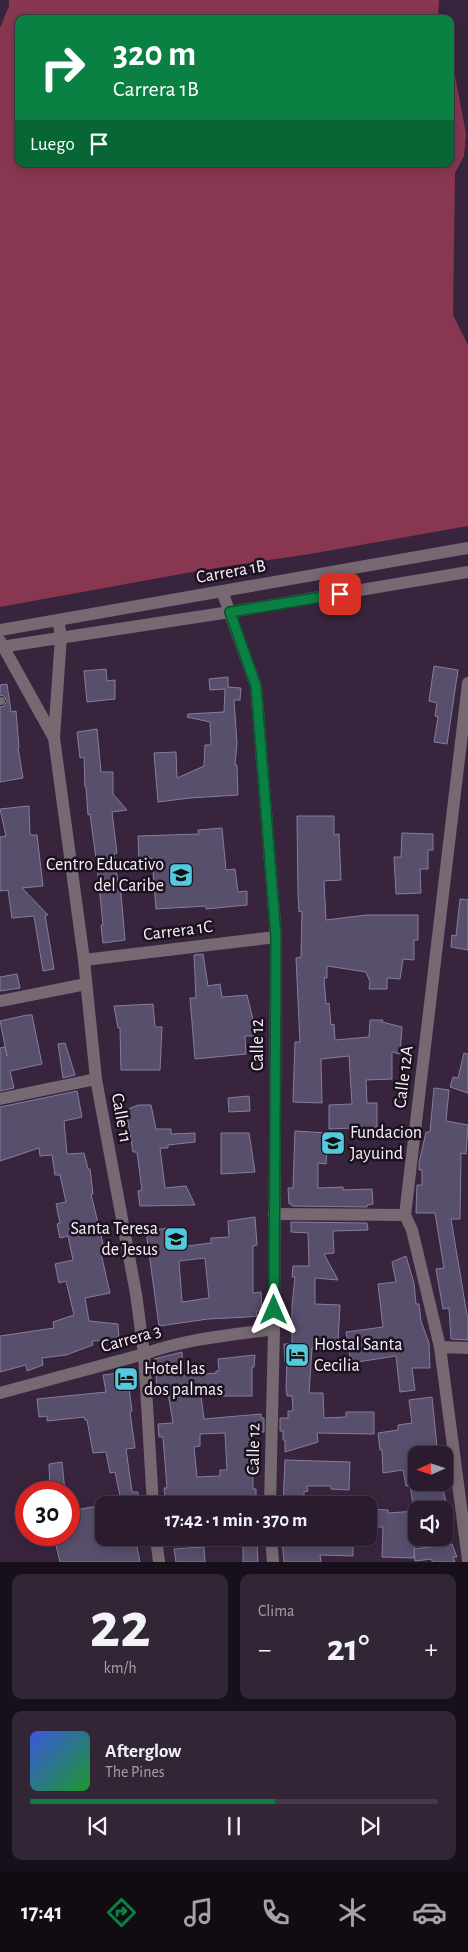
<!DOCTYPE html>
<html lang="es">
<head>
<meta charset="utf-8">
<style>
  body { margin:0; font-family:"Alegreya Sans",sans-serif; background:#322536; color:#f1f3f6; height:100vh; display:flex; flex-direction:column; font-size:19px; white-space:nowrap }
  * { box-sizing:border-box; margin:0 }
  p { font-size:16px; color:#a5a1aa }
  .icon { flex:none; width:28px; height:28px; fill:none; stroke:currentColor; stroke-width:2; stroke-linecap:round; stroke-linejoin:round }
  .map { position:relative; height:1562px; overflow:hidden }
  .drawer { display:flex; flex-direction:column; gap:12px; padding:12px; background:#170f19; flex:1 }
  .drawer>* { flex:none }
  .top-card { position:absolute; left:15px; top:15px; width:439px; height:152px; border-radius:10px; box-shadow:0 2px 12px #0003,0 0 0 1px #463a4a; background:#0b8043; color:#fff; overflow:hidden }
  .needle { width:32px; rotate:267deg }
  .tools { position:absolute; left:408px; top:1446px; display:grid; gap:10px }
  .tools a { display:grid; place-items:center; width:45px; height:45px; border-radius:10px; background:#2a1c2e; box-shadow:0 2px 12px #0003,0 0 0 1px #463a4a; font-size:25px }
  .speed { position:absolute; left:15px; top:1481px; display:flex; gap:10px; font-size:25px; font-weight:700; text-align:center }
  .speed>* { display:grid; place-content:center; width:65px; height:65px; border-radius:50%; background:#2a1c2e; box-shadow:0 2px 12px #0003,0 0 0 1px #463a4a; line-height:1 }
  .speed .limit { border:8px solid #d22; background:#fff; color:#111 }
  .pin { position:absolute; display:grid; place-items:center; width:42px; height:42px; color:#fff; margin:-21px; border-radius:10px; box-shadow:0 2px 8px #0006 }
  .me { position:absolute; width:55px; margin:-28px; rotate:0deg; stroke-linejoin:round; filter:drop-shadow(0 0 4px #0008) }
  .turn { display:flex; align-items:center; gap:18px; height:105px; padding:0 15px; font-size:22px }
  .turn .icon { width:65px; height:65px; stroke-width:2.5 }
  .turn b { display:block; font-size:35px; line-height:42px }
  .then { display:flex; align-items:center; height:48px; padding:0 15px; background:#0003; gap:10px; font-size:19px }
  .big { font-size:38px; font-weight:600; line-height:1.1 }
  .drawer .widget { flex:1; display:flex; flex-direction:column; justify-content:center; gap:8px; min-width:0; padding:0 18px; border-radius:10px; background:#322536 }
  .drawer .dial { align-items:center; gap:0 }
  .dial b { font-size:65px; line-height:1 }
  .song { display:flex; align-items:center; gap:15px }
  .cover { width:60px; height:60px; border-radius:8px; background:linear-gradient(135deg,hsl(230 70% 55%),hsl(130 70% 35%)) }
  .played { height:5px; border-radius:2px; background:linear-gradient(90deg,#0b8043 60%,#463a4a 60%) }
  .keys { display:flex; justify-content:space-around; direction:ltr }
  .heat { display:flex; justify-content:space-between; align-items:center; font-size:28px; direction:ltr }
  .drawer .tiles { flex:1; display:grid; gap:12px; grid-template-columns:1fr 1fr }
  .widget:last-child { grid-column:span 2 }
  .trip { position:absolute; left:95px; top:1496px; width:282px; height:50px; border-radius:10px; background:#2a1c2e; box-shadow:0 2px 12px #0003,0 0 0 1px #463a4a; font-weight:600; line-height:50px; text-align:center }
  .menu { display:flex; height:80px; justify-content:space-around; align-items:center; background:#110b12; color:#a5a1aa }
  .menu .icon { width:35px; height:35px }
  .menu .selected { color:#0b8043 }
  .menu b { font-size:22px; color:#f1f3f6 }
  .map>svg:first-child { display:block }
  .forest { fill:#893750 }
  .building { fill:#574f6c; stroke:#867d9d; fill-rule:evenodd }
  .lines { fill:none; stroke-linecap:round; stroke-linejoin:round }
  .service { stroke:#776971; stroke-width:8 }
  .minor { stroke:#776971; stroke-width:12 }
  .tertiary { stroke:#776971; stroke-width:12 }
  .route-casing { stroke:#07532c; stroke-width:12 }
  .route { stroke:#0b8043; stroke-width:9 }
  .labels { text-anchor:middle; dominant-baseline:central; stroke-width:5; stroke-linejoin:round; paint-order:stroke }
  .street-label { font-size:18px; fill:#fbeffe; stroke:#1b121d }
  .poi-label { font-size:18px; fill:#fbeffe; stroke:#1b121d; text-anchor:start }
</style>
</head>
<body>
<div class="map">
<svg width="468" height="1562" viewBox="0 0 468 1562">
  <rect width="100%" height="100%" fill="#38253d"/>
  <path class="forest" d="M9 0H439L438 19H19V164H450V65L454 70 466 134 464 156 455 173 453 315 468 345V526L310 554 203 570 0 607V28L9 6Z"/>
  <g class="building">
    <path d="M434 666 458 670 447 744 434 742 438 717 435 716 437 703 429 701Z"/>
    <path d="M106 669 107 681 115 680V699L87 702 84 671Z"/>
    <path d="M228 677V687L241 688 240 700H234L237 743 235 765H237L238 795 190 798 158 802 154 753 176 752 177 778 204 766 205 745H211L210 722 187 717 188 714 224 712 225 689 210 690 209 679Z"/>
    <path d="M7 684 11 712 16 711 19 748H18L23 778 0 782V707L4 706 7 701 4 696 0 695V685Z"/>
    <path d="M97 729 101 772H113V794L127 810 112 812 117 853 114 854 118 883H120L125 940 103 943 101 925H103L97 866 90 814 88 815 86 787H85L84 757 80 758 77 732Z"/>
    <path d="M29 806 30 835H37L43 886 22 888 48 915H45L54 969 43 971 34 916 12 918 8 890 0 891V837L6 836 0 809Z"/>
    <path d="M297 816H334V835L339 834 341 880 324 881 326 920 366 915H418V940H414V960L403 959 400 979 387 978V989H369L370 982 366 972 327 966V978H324L326 1004 329 1003 331 1025 334 1024 335 1040 369 1037 370 1020H383L382 1022 402 1027 400 1054 392 1052V1079L366 1080 367 1103H377V1127L329 1129V1105L352 1104 349 1056 321 1059 322 1103 293 1102 295 1042H300L296 958 301 957 302 911 299 912 298 894Z"/>
    <path d="M222 828 226 870 235 869 238 892 247 891V905L206 909V906L156 909 152 858H139L138 836 199 834 198 830Z"/>
    <path d="M402 833 433 834V850H428V869H420L421 893 396 894 394 857H401Z"/>
    <path d="M460 899 468 900V950L451 947 452 935 456 936Z"/>
    <path d="M203 954 208 986 220 984 222 997 247 995 257 1036H245L246 1054 195 1059 190 998H196L194 955Z"/>
    <path d="M17 974 20 988 0 991V977Z"/>
    <path d="M153 1004 155 1027H162L160 1070H121L120 1028H118L114 1006Z"/>
    <path d="M27 1015H32L42 1064 10 1071 14 1088 0 1091V1048L5 1047 7 1056 0 1021Z"/>
    <path d="M65 1043 75 1075 63 1078 58 1044Z"/>
    <path d="M464 1053 468 1054V1093L450 1087 453 1077 458 1078Z"/>
    <path d="M434 1088 449 1090 446 1121 468 1125 466 1154 461 1153 460 1219H451L467 1315H468V1340L451 1339 449 1308 443 1309 436 1269 444 1268 435 1213H416L417 1185H422V1170H419V1163L426 1132H430Z"/>
    <path d="M77 1091 82 1117 64 1121 67 1154 84 1153 88 1169H90L93 1194H91L104 1248 100 1249 110 1293 85 1298 89 1321 118 1324 119 1340 92 1341 93 1345 66 1355 42 1358 43 1365 27 1371 26 1365 0 1372V1336L54 1328 53 1322 74 1315 66 1281 59 1283 55 1264 73 1260 68 1236 60 1238 57 1224 60 1223 56 1204 66 1202 60 1175H55L52 1155 40 1156 39 1148 0 1161V1107Z"/>
    <path d="M249 1096 250 1111 229 1112 228 1098Z"/>
    <path d="M138 1105H151L156 1129H171V1134L195 1133V1142L168 1145V1148H160L165 1188 186 1186 195 1205 140 1206 138 1191 142 1190 137 1152H133L126 1110Z"/>
    <path d="M295 1131 328 1133 326 1164 318 1163V1188L343 1187V1190L372 1189 373 1204 367 1205V1207L292 1206V1204H289L288 1188H293Z"/>
    <path d="M221 1133H249L255 1172 221 1174Z"/>
    <path d="M255 1217 257 1245 253 1246V1293L261 1292 262 1311H256L257 1316 248 1317 208 1319 159 1326 146 1231 169 1228 172 1248 211 1243V1238L229 1237 228 1221ZM205 1258 209 1298 182 1302 179 1261Z"/>
    <path d="M291 1222 367 1223 368 1230 333 1231 334 1253 324 1254 338 1280 315 1278V1304L340 1305 338 1343 326 1345V1349L312 1348 309 1393H323L324 1418 346 1417V1412H374V1434L317 1433 318 1442 285 1452V1440H283V1431H280V1418H288V1411H293L292 1396H287L286 1388 287 1362H285L284 1344H292V1306L295 1277H292L293 1266H309L308 1233 291 1232Z"/>
    <path d="M406 1256 414 1283 416 1304H419L421 1321 429 1343 430 1368H412L415 1390 400 1392 396 1356 351 1363 346 1332 383 1327 378 1284 396 1282 392 1262Z"/>
    <path d="M182 1352 183 1376 216 1373V1371H219L218 1359 255 1355 254 1367H252V1396H201L204 1419 261 1414V1418H264V1432H252L253 1489H256V1505H211V1502L166 1505 164 1488H167L163 1437H159L158 1424 173 1423 168 1393 158 1394 154 1359ZM225 1433 227 1470H220V1476L197 1477 194 1447 200 1446V1434Z"/>
    <path d="M127 1372 132 1411 130 1412 135 1448 126 1449 132 1492H138L139 1505H122L115 1472 110 1473 106 1452 93 1453 87 1420H85L84 1417 47 1421V1416L39 1417 37 1399 106 1392 103 1375Z"/>
    <path d="M432 1397 437 1447 440 1455H416V1482H441L448 1510H414L410 1486H406L403 1470 383 1473 382 1450H380L378 1433 398 1430V1425L412 1423 409 1400Z"/>
    <path d="M285 1460 350 1462 349 1490 331 1489V1486H307L308 1491 304 1492V1505H283Z"/>
    <path d="M62 1462 65 1492H50L49 1464Z"/>
    <path d="M104 1505V1538H135L140 1562H60L55 1541 69 1539V1511Z"/>
    <path d="M369 1509 388 1510V1513L416 1511 414 1558 382 1557 383 1527H369Z"/>
    <path d="M282 1540H304V1545H353V1556L320 1555 321 1562H284Z"/>
    <path d="M243 1543H257L258 1562H243Z"/>
    <path d="M452 1544 457 1557H453L455 1562H432V1559L415 1561 414 1549Z"/>
    <path d="M204 1547 205 1562H176L174 1549Z"/>
  </g>
  <g class="lines">
    <path class="service" d="M0 701H1"/>
    <g class="minor">
      <path d="M222 591 256 686 276 937 274 1329 270 1505"/>
      <path d="M58 620 61 636 54 738 84 960 96 1079 136 1294 144 1354 153 1505"/>
      <path d="M0 641 54 738"/>
      <path d="M468 683 405 1215 412 1230 440 1347 468 1560"/>
      <path d="M84 960 276 937"/>
      <path d="M0 1001 86 984"/>
      <path d="M0 1099 96 1079"/>
      <path d="M274 1214 405 1215"/>
      <path d="M440 1347 468 1348"/>
      <path d="M0 1393 144 1354C185 1339 230 1335 274 1329"/>
      <path d="M156 1538 159 1562"/>
      <path d="M271 1538 273 1562"/>
    </g>
    <g class="tertiary">
      <path d="M0 630 468 548"/>
      <path d="M0 647 230 612 468 572"/>
    </g>
  </g>
  <g class="lines">
    <defs>
      <path id="route" d="M274 1310 276 937 256 686 230 612 340 594"/>
    </defs>
    <use href="#route" class="route-casing"/>
    <use href="#route" class="route"/>
  </g>
  <defs>
    <symbol id="school-square" viewBox="-11 -11 22 22"><rect x="-9" y="-9" width="18" height="18" rx="4" fill="#54cade" stroke="#1b121d"/><path d="M0-5L7-2L0 1L-7-2ZM-4 1L0 2.5L4 1V4Q0 6-4 4Z" fill="#111"/></symbol>
    <symbol id="hotel-square" viewBox="-11 -11 22 22"><rect x="-9" y="-9" width="18" height="18" rx="4" fill="#54cade" stroke="#1b121d"/><path d="M-6-4.5h1.5V1H6V5H4.5V3h-9V5H-6ZM-4 0a1.8 1.8 0 1 1 3.6 0ZM.5 0V-2.5h3Q6-2.5 6 0Z" fill="#111"/></symbol>
  </defs>
  <g fill-rule="evenodd">
    <use href="#school-square" x="167" y="861" width="28" height="28"/>
    <use href="#school-square" x="319" y="1129" width="28" height="28"/>
    <use href="#school-square" x="162" y="1225" width="28" height="28"/>
    <use href="#hotel-square" x="283" y="1341" width="28" height="28"/>
    <use href="#hotel-square" x="112" y="1365" width="28" height="28"/>
  </g>
  <g class="labels">
    <g class="street-label">
      <text transform="translate(231 572) rotate(-10)">Carrera 1B</text>
      <text transform="translate(178 931) rotate(-7)">Carrera 1C</text>
      <text transform="translate(258 1045) rotate(-90)">Calle 12</text>
      <text transform="translate(404 1077) rotate(-83)">Calle 12A</text>
      <text transform="translate(121 1118) rotate(80)">Calle 11</text>
      <text transform="translate(131 1339) rotate(-16)">Carrera 3</text>
      <text transform="translate(254 1449) rotate(-89)">Calle 12</text>
    </g>
    <g class="poi-label">
      <text x="164" y="865" text-anchor="end">Centro Educativo<tspan x="164" dy="21">del Caribe</tspan></text>
      <text x="350" y="1133">Fundacion<tspan x="350" dy="21">Jayuind</tspan></text>
      <text x="158" y="1229" text-anchor="end">Santa Teresa<tspan x="158" dy="21">de Jesus</tspan></text>
      <text x="314" y="1345">Hostal Santa<tspan x="314" dy="21">Cecilia</tspan></text>
      <text x="144" y="1369">Hotel las<tspan x="144" dy="21">dos palmas</tspan></text>
    </g>
  </g>
</svg>
<div class="tools">
<a><svg class="needle" viewBox="-14 -14 28 28"><path d="M0-13l5 13h-10z" fill="#e53935"/><path d="M0 13l5-13h-10z" fill="#a5a1aa"/></svg></a>
<a><svg class="icon" aria-label="sound" viewBox="0 0 24 24"><path d="M4 9h4l5-4v14l-5-4H4zM17 9q2 3 0 6"/></svg></a>
</div>
<div class="speed"><div class="limit">30</div></div>
<div class="pin" style="left:340px;top:594px;background:#d93025"><svg class="icon" aria-label="arrive" viewBox="0 0 24 24"><path d="M6 21V4h12l-3 4 3 4H6"/></svg></div>
<svg class="me" style="left:274px;top:1310px" viewBox="-20 -20 40 40"><path d="M0-17L14 15 0 8-14 15z" fill="#0b8043" stroke="#fff" stroke-width="4"/></svg>
<div class="trip">17:42 · 1 min · 370 m</div>
<div class="top-card">
<div class="turn"><svg class="icon" aria-label="right" viewBox="0 0 24 24"><path d="M7 20v-9h11M14 6l5 5-5 5"/></svg><div><b>320 m</b>Carrera 1B</div></div>
<div class="then">Luego<svg class="icon" aria-label="arrive" viewBox="0 0 24 24"><path d="M6 21V4h12l-3 4 3 4H6"/></svg></div>
</div>
</div>
<section class="drawer">
<div class="tiles">
<div class="widget dial"><b>22</b><p>km/h</p></div>
<div class="widget"><p>Clima</p>
<div class="heat"><a>−</a><b class="big">21°</b><a>+</a></div>
</div>
<div class="widget">
<div class="song"><i class="cover"></i><div><b>Afterglow</b><p>The Pines</p></div></div>
<div class="played"></div>
<div class="keys"><svg class="icon" aria-label="previous" viewBox="0 0 24 24"><path d="M18 5L8 12l10 7zM5 5v14"/></svg><svg class="icon" aria-label="pause" viewBox="0 0 24 24"><path d="M8 5v14M16 5v14"/></svg><svg class="icon" aria-label="next" viewBox="0 0 24 24"><path d="M6 5l10 7-10 7zM19 5v14"/></svg></div>
</div>
</div>
</section>
<nav class="menu">
<b>17:41</b>
<svg class="icon selected" aria-label="directions" viewBox="0 0 24 24"><path d="M12 3l9 9-9 9-9-9zM9 14v-3h6M13 9l2 2-2 2"/></svg>
<svg class="icon" aria-label="music" viewBox="0 0 24 24"><path d="M9 18V5l10-2v13"/><circle cx="6" cy="18" r="3"/><circle cx="16" cy="16" r="3"/></svg>
<svg class="icon" aria-label="phone" viewBox="0 0 24 24"><path d="M5 4h4l2 5-3 2q2 4 5 5l2-3 5 2v4C11 20 4 13 5 4z"/></svg>
<svg class="icon" aria-label="climate" viewBox="0 0 24 24"><path d="M12 3v18M4 7l16 10M4 17L20 7"/></svg>
<svg class="icon" aria-label="car" viewBox="0 0 24 24"><path d="M5 17H2v-5l4-1 3-4h7l3 4 3 1v5h-3M9 17h6M6 11h13"/><circle cx="7" cy="17" r="2"/><circle cx="17" cy="17" r="2"/></svg>
</nav>
</body>
</html>
